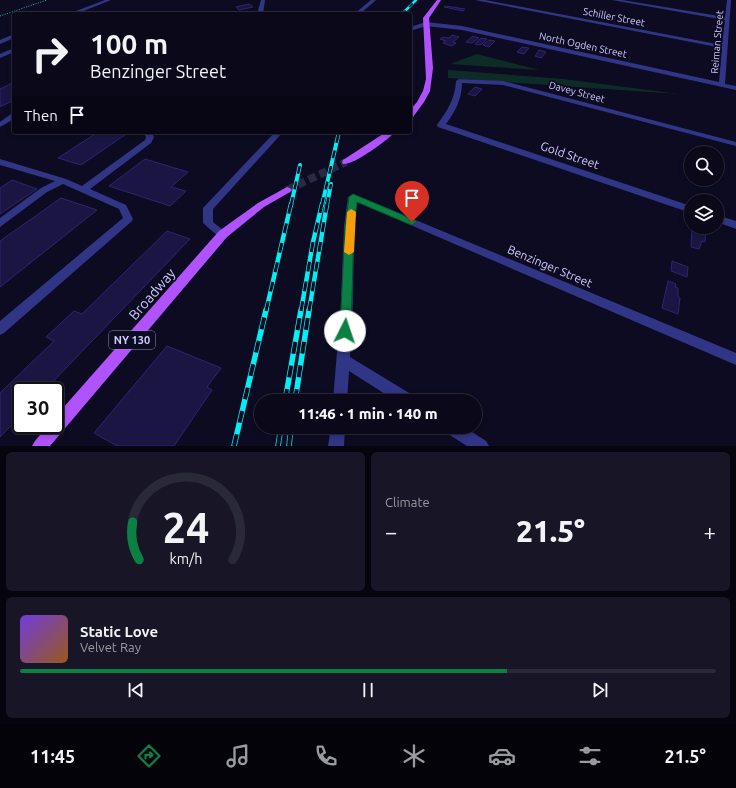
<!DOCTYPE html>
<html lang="en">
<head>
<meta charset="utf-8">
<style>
  body { margin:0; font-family:Ubuntu,sans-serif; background:#181626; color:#f1f3f6; height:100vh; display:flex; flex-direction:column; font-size:15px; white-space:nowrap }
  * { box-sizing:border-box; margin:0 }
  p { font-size:13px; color:#999aa2 }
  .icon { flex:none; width:22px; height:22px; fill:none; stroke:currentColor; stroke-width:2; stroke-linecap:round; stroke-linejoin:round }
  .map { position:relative; height:446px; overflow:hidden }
  .details { display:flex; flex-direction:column; gap:6px; padding:6px; background:#06040e; flex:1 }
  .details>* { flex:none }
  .banner { position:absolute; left:12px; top:12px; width:400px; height:122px; border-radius:4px; box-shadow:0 2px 6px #0003,0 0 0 1px #2a2938; background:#0a0819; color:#f1f3f6; overflow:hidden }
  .buttons { position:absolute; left:684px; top:146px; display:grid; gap:8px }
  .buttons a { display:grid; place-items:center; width:40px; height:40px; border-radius:50%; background:#0a0819; box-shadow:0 2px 6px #0003,0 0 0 1px #2a2938; font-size:20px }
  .speed { position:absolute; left:12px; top:382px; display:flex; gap:8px; font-size:20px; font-weight:700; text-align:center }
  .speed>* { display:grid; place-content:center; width:52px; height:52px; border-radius:50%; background:#0a0819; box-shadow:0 2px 6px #0003,0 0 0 1px #2a2938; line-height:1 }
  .speed .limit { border:2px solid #111; border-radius:6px; background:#fff; color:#111 }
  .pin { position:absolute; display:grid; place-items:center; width:34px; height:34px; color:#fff; margin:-41px -17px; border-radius:50% 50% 50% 0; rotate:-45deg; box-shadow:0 0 4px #0007 }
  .pin .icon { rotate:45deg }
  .me { position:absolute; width:44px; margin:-22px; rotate:4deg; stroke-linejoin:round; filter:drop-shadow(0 0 3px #0008) }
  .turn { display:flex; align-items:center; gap:14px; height:84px; padding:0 12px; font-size:18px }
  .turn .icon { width:52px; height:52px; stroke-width:2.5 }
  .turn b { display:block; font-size:28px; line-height:34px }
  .then { display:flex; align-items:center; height:38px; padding:0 12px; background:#0003; gap:8px; font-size:15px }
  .big { font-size:30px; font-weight:800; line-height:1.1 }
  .details .widget { flex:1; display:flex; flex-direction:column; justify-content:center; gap:6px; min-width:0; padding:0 14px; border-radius:6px; background:#181626 }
  .details .dial { align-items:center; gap:0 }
  .dial svg { height:104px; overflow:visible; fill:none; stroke:#2a2938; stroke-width:7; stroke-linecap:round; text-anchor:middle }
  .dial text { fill:#f1f3f6; stroke:none }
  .song { display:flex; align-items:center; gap:12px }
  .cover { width:48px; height:48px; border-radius:6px; background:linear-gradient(135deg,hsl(260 70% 55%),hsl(30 70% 35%)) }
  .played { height:4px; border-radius:2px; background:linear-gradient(90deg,#0b8043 70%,#2a2938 70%) }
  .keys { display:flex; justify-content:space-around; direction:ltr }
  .heat { display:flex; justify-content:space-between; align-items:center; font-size:22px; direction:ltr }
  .details .tiles { flex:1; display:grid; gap:6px; grid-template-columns:1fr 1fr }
  .widget:last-child { grid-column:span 2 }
  .trip { position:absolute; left:254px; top:394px; width:228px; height:40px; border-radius:20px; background:#0a0819; box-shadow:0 2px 6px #0003,0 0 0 1px #2a2938; font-weight:800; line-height:40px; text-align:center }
  .menu { display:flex; height:64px; justify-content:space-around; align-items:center; background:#04030a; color:#999aa2 }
  .menu .icon { width:28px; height:28px }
  .menu .selected { color:#0b8043 }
  .menu b { font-size:18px; color:#f1f3f6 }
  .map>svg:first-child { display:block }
  .green { fill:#0d2c28 }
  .building { fill:#1b1544; stroke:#2e2572 }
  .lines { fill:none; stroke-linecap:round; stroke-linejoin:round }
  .major-tunnel { stroke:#2a2842; stroke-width:8; stroke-dasharray:8 4; stroke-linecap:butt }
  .path { stroke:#22bba7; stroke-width:1; stroke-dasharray:1 1.5; stroke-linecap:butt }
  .minor { fill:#313585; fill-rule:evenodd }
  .major { fill:#b152ff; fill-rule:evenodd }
  .rail-far3-casing { stroke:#00f0f6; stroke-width:2.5 }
  .rail-far2-casing { stroke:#00f0f6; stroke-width:4 }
  .rail-far1-casing { stroke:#00f0f6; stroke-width:4.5 }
  .rail-casing { stroke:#00f0f6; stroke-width:5.5 }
  .rail-far3 { stroke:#0d0b21; stroke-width:1.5; stroke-dasharray:5; stroke-linecap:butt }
  .rail-far2 { stroke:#0d0b21; stroke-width:2.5; stroke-dasharray:8; stroke-linecap:butt }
  .rail-far1 { stroke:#0d0b21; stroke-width:3; stroke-dasharray:10; stroke-linecap:butt }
  .rail { stroke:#0d0b21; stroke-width:4; stroke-dasharray:12; stroke-linecap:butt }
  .route { fill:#0b8043; stroke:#07532c }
  .slow { fill:#f59e0b }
  .labels { text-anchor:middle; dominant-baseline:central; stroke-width:3.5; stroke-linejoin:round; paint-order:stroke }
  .far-street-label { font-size:10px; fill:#cdcbff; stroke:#0d0b21 }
  .shield { fill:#0d0b21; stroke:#9391bc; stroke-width:1 }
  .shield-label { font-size:11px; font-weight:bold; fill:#cdcbff }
  .street-label { font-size:12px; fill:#cdcbff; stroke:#0d0b21 }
  .near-street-label { font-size:14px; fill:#cdcbff; stroke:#0d0b21 }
</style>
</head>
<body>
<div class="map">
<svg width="736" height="446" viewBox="0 0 736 446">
  <rect width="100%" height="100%" fill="#0d0b21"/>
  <g class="green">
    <path d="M477 54 539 70 450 64Z"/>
    <path d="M448 70 563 79 679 94 448 78Z"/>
  </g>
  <g class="building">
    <path d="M249 4 253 7 239 10 236 7Z"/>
    <path d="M446 6 465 9 463 11 444 7Z"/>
    <path d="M452 35 459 37 453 42 456 43 452 46 443 43 446 41 440 39 443 37 449 38Z"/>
    <path d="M473 36 479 38 472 43 466 42Z"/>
    <path d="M481 38 487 39 481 45 475 44Z"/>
    <path d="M489 40 495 41 489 47 483 45Z"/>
    <path d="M522 47 529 48 524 54 517 52Z"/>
    <path d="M539 50 546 52 541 58 535 56Z"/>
    <path d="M14 82V100L0 107V89Z"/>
    <path d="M475 87 482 89 475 96 468 94Z"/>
    <path d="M98 132H129L81 165 58 158Z"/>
    <path d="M145 159 188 172 171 187 186 191 170 206 109 186Z"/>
    <path d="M12 180 37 189 0 214V188Z"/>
    <path d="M61 198 97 210 0 287V241Z"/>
    <path d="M692 227 706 231 705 242 702 241 699 249 691 247Z"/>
    <path d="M167 231 190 239 44 391H21V415L0 437V393L54 341 46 337 74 311 82 314Z"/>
    <path d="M672 261 688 267 687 277 671 271Z"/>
    <path d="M668 281 676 284 675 287 678 288V296L680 298 678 314 662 308Z"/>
    <path d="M167 346 221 368 207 387 212 390 174 446H117L94 433Z"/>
  </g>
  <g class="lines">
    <path class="major-tunnel" d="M287 190 346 162"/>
    <path class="path" d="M0 16 47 0"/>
    <g class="minor">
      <path d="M105 0H111L76 14H68Z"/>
      <path d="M261 0H265L263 14H257Z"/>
      <path d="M371 0H376L360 14H354Z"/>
      <path d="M475 0H485L722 45 725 20 612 0H622L725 17 727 0H731L725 84 736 86V90L462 30 426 26 410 31V27L426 22 462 26 719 82 722 48Z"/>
      <path d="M14 34V38L0 44V40Z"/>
      <path d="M14 48V52L0 58V54Z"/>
      <path d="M459 79 503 81 736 142V146L503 85 462 83C462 99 455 112 446 124L691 206V213L438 127 437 125C447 111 455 99 456 81Z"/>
      <path d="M11 114H14V119L0 127V122Z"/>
      <path d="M143 132H151L154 137 151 143 90 189 126 205 133 219 132 221 4 333 0 335V321L123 218 119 209 63 184 47 192 0 227V218L41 188 55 181 0 165V159L66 179 82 186 145 140 146 137Z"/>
      <path d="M275 132H283L213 209V222L228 234 227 237H219L203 223V208Z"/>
      <path d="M353 194 736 353V365L357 202 354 226 353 302 350 357 414 396 416 401H396L349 371 347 401H333L341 302 344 226 348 197Z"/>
      <path d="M717 215 736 221V229L717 222Z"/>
      <path d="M331 427H345L344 446H328Z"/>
      <path d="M443 427H464L486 441 489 446H467L445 432Z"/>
    </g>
    <g class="major">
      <path d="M437 0H441L429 18 433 68 430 91 424 102 413 117H410V110L417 102 423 91 426 79 423 18Z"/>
      <path d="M386 132H395C388 140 352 166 343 164L342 162 343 160Z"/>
      <path d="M287 187 290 188 292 190 290 192 264 207 227 237 50 446H32L35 441 48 425H55V417L219 231 258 203Z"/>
    </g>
    <defs>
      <path id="rail-far3" d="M402 14 416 0"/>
      <g id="rail-far2">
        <path d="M291 205 300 165"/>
        <path d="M322 205 339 132"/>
        <path d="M327 205 331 184"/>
      </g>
      <g id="rail-far1">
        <path d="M266 311 291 204"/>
        <path d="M301 311 313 242 322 204"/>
        <path d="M309 311 327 204"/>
      </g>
      <g id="rail">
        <path d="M285 401 301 310"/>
        <path d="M295 401 309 310"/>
        <path d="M234 446 266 310"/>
        <path d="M278 446 281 427"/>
        <path d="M289 446 291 427"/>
      </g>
    </defs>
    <use href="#rail-far3" class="rail-far3-casing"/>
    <use href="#rail-far2" class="rail-far2-casing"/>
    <use href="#rail-far1" class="rail-far1-casing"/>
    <use href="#rail" class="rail-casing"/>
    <use href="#rail-far3" class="rail-far3"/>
    <use href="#rail-far2" class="rail-far2"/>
    <use href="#rail-far1" class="rail-far1"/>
    <use href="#rail" class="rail"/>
  </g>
  <path class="route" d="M353 194 415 220 417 222 412 225 409 224 357 202 354 226 351 331 349 335 345 336 341 335 340 331 345 226 349 197Z"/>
  <path class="slow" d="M351 209 356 212 354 252 349 255 344 252 347 212Z"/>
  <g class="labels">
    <g class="far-street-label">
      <text transform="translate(614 17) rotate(11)">Schiller Street</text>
      <text transform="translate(717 42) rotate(-85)">Reiman Street</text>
      <text transform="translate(583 45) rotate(12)">North Ogden Street</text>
      <text transform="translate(577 92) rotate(15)">Davey Street</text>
    </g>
    <rect class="shield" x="109" y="331" width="46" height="18" rx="3"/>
    <g class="shield-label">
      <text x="132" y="340">NY 130</text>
    </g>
    <g class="street-label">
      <text transform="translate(570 155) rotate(19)">Gold Street</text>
      <text transform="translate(550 266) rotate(23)">Benzinger Street</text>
    </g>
    <g class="near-street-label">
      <text transform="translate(152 294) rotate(-49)">Broadway</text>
    </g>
  </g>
</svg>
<div class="buttons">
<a><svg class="icon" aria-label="search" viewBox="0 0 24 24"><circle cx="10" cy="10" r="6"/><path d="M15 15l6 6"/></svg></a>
<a><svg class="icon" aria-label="layers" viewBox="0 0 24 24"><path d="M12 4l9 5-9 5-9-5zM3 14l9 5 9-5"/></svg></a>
</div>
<div class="speed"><div class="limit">30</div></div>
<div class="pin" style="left:412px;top:222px;background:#d93025"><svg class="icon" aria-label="arrive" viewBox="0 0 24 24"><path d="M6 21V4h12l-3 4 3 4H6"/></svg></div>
<svg class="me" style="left:345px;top:331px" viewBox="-20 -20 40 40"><circle r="19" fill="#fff"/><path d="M0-13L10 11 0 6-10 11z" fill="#0b8043"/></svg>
<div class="trip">11:46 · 1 min · 140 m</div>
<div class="banner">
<div class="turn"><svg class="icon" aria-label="right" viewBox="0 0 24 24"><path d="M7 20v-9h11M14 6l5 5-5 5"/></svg><div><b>100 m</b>Benzinger Street</div></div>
<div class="then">Then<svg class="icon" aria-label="arrive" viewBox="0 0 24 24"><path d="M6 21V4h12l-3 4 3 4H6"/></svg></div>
</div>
</div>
<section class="details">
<div class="tiles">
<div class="widget dial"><svg viewBox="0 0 100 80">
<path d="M14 69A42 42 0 1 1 86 69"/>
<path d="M14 69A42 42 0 0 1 9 40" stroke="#0b8043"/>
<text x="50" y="56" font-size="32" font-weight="700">24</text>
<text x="50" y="72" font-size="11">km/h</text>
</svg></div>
<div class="widget"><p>Climate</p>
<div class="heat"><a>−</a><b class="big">21.5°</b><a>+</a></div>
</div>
<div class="widget">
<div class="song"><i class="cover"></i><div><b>Static Love</b><p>Velvet Ray</p></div></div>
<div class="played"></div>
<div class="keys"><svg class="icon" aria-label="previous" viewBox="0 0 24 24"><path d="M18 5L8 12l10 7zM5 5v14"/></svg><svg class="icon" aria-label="pause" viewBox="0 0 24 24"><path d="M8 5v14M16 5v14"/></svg><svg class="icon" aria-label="next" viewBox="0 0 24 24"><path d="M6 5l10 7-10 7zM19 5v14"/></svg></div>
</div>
</div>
</section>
<nav class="menu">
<b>11:45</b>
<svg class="icon selected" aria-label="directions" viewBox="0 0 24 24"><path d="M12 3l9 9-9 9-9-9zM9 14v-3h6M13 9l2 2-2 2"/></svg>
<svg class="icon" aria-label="music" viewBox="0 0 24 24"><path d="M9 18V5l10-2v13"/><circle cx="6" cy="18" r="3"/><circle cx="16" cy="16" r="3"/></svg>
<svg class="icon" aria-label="phone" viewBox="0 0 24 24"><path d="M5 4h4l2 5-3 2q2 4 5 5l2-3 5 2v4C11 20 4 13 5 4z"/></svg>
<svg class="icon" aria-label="climate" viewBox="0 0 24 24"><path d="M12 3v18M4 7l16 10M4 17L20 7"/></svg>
<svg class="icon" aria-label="car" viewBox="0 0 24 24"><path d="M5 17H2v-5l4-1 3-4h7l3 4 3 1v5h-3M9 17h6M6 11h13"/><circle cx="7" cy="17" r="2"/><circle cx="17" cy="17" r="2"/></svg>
<svg class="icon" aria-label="filters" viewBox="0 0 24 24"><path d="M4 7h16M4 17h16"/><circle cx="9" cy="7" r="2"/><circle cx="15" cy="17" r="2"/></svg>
<b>21.5°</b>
</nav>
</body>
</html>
